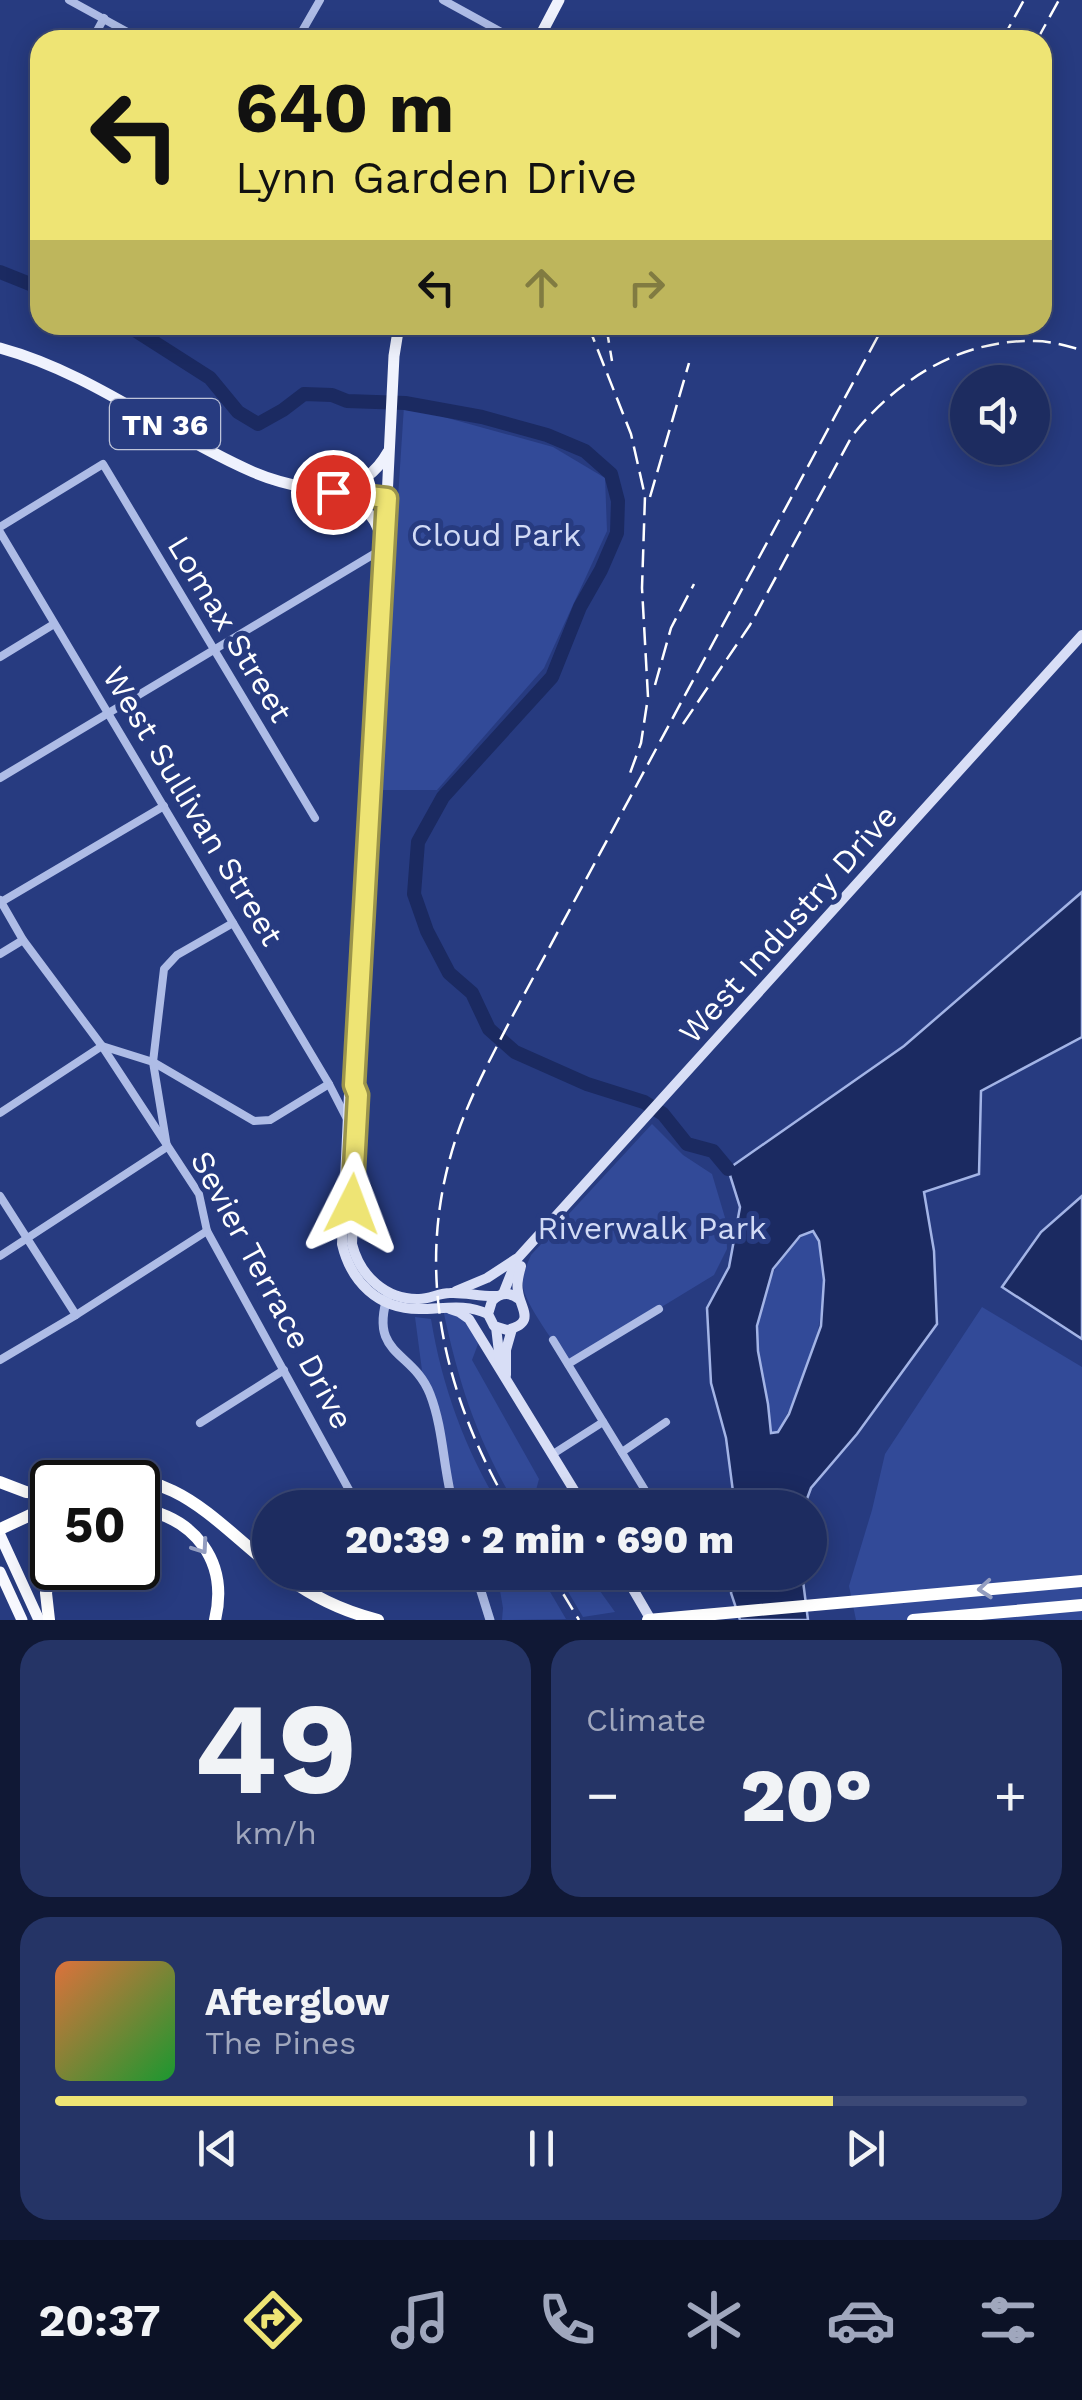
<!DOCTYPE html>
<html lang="en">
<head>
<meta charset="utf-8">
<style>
  body { margin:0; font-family:"Work Sans",sans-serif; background:#253466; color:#f1f3f6; height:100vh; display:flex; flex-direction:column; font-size:38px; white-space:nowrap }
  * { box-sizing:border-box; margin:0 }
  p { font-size:32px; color:#a0a7bd }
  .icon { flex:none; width:55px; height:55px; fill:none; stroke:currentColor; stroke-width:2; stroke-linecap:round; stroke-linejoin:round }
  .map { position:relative; height:1620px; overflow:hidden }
  .details { display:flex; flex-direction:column; gap:20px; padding:20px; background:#101835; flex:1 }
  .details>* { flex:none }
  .guide { position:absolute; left:30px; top:30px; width:1022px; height:305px; border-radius:30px; box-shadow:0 5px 25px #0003,0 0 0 2px #3b4875; background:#eee474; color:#111; overflow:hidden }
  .buttons { position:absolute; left:950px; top:365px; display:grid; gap:20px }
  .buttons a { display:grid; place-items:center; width:100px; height:100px; border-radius:50%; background:#1d2c60; box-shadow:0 5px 25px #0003,0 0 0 2px #3b4875; font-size:50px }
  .speed { position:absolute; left:30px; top:1460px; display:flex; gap:20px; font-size:50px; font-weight:700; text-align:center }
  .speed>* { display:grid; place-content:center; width:130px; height:130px; border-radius:50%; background:#1d2c60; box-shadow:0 5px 25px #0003,0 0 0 2px #3b4875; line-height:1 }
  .speed .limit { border:5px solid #111; border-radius:15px; background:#fff; color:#111 }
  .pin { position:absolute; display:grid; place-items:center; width:85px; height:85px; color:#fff; margin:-42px; border:5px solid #fff; border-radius:50%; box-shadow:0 2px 10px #0007 }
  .me { position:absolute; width:110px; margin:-55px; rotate:3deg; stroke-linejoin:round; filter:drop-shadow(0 0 8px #0008) }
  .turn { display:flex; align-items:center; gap:35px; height:210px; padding:0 40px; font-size:45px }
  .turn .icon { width:130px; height:130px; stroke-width:2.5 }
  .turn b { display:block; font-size:70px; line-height:85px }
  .lanes { display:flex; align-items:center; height:95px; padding:0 40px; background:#0003; justify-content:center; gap:50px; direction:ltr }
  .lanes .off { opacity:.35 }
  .big { font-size:75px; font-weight:800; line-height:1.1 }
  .details .widget { flex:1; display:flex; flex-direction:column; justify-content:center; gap:15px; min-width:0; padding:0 35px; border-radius:30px; background:#253466 }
  .details .dial { align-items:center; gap:0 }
  .dial b { font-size:130px; line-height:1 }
  .song { display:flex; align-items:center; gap:30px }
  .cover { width:120px; height:120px; border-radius:15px; background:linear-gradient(135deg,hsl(20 70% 55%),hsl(130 70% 35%)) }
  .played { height:10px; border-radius:5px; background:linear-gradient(90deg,#eee474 80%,#3b4875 80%) }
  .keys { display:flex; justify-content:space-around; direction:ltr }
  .heat { display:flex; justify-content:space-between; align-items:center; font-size:55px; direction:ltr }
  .details .tiles { flex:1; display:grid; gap:20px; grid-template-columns:1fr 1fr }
  .widget:last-child { grid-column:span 2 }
  .trip { position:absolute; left:252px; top:1490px; width:575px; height:100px; border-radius:50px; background:#1d2c60; box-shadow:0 5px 25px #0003,0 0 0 2px #3b4875; font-weight:800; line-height:100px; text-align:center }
  .tab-bar { display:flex; height:160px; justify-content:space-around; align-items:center; background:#0c1226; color:#a0a7bd }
  .tab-bar .icon { width:70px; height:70px }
  .tab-bar .active { color:#eee474 }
  .tab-bar b { font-size:45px; color:#f1f3f6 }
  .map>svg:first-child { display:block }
  .green { fill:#324a98 }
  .water { fill:#1b2a61; stroke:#a3b4e6; stroke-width:2.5; fill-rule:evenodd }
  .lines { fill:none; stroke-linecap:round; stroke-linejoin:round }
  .river { stroke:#1b2a61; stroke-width:14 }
  .minor { stroke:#aebce6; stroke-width:8 }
  .tertiary { stroke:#aebce6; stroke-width:9 }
  .secondary { stroke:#d8def6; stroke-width:10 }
  .primary { stroke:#eff2fd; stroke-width:11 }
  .trunk { stroke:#f7f8fe; stroke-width:11 }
  .motorway { stroke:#fff; stroke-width:12 }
  .rail { stroke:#fff; stroke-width:2.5; stroke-dasharray:18 8; stroke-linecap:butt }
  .motorway-bridge { stroke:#fff; stroke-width:12 }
  .oneway { stroke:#939dc0 }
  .route-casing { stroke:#9b944b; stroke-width:25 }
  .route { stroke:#eee474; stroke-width:18 }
  .labels { text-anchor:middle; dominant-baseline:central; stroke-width:10; stroke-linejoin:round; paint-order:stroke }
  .shield { fill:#273b80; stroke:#bec4d9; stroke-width:2.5 }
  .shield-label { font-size:30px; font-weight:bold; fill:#fff }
  .park-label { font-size:32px; fill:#d1daf5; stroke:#273b80 }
  .street-label { font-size:32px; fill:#fff; stroke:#273b80 }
</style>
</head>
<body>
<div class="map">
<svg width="1082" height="1620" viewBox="0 0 1082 1620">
  <rect width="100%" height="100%" fill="#273b80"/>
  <g class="green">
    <path d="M404 406 553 447 605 478 607 531 544 668 437 790H379Z"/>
    <path d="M652 1124 683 1155 712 1174 726 1221 727 1249 714 1275 568 1364C558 1347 524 1303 523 1286 522 1276 527 1264 531 1255Z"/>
    <path d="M813 1231C843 1282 806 1385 777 1432L771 1433C768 1404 759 1375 758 1346 756 1307 774 1247 813 1231Z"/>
    <path d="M982 1307 1082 1367V1620H856L849 1586 872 1510 885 1454Z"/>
    <path d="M443 1309 469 1319 478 1344 472 1360 539 1479 535 1494 543 1507H517C477 1440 459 1385 443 1309Z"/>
    <path d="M415 1317 431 1319C442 1387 465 1449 500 1507H454L442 1439 423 1378Z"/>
    <path d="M497 1573H539L566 1619 502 1620 503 1608Z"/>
    <path d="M557 1573H587L615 1612 583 1617Z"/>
  </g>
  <g class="water">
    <path d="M1082 892V1037L981 1091 979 1174 924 1192 934 1251 937 1324 857 1434 811 1488 804 1507H735L726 1438 711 1383 707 1308 729 1267 740 1207 728 1169 904 1046ZM813 1231 819 1241 824 1280 821 1326 789 1414 778 1432 771 1433 768 1404 758 1351 757 1326 773 1269 800 1236Z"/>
    <path d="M1082 1196V1339L1002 1287 1041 1232Z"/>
    <path d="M735 1573H802L808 1620H740L731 1593Z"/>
  </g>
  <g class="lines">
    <g class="river">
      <path d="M0 272 40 288"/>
      <path d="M127 325 210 378 238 412 258 424 283 410 304 394 332 395 347 401 405 403 482 417 547 435 585 451 611 474 618 501 617 533 601 570 580 607 552 677 443 797 418 842 414 894 427 931 449 973 472 993 489 1029 515 1052 587 1084 644 1102 663 1114 687 1144 713 1151 728 1169"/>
    </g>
    <g class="minor">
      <path d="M69 0 142 40"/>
      <path d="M443 0 516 40"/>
      <path d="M92 40 104 18"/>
      <path d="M297 40 320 0"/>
      <path d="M40 137C33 150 32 160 40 173"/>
      <path d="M0 527 103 464 315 818"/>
      <path d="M0 532 329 1084 347 1119"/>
      <path d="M0 657 54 624"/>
      <path d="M0 778 384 548"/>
      <path d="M0 900 23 940 102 1046 199 1194 207 1231 359 1508"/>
      <path d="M1 902 164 806"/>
      <path d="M0 954 23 940"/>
      <path d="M0 1113 102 1046 153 1062 254 1121 270 1120 329 1084"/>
      <path d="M0 1196 76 1315"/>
      <path d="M0 1256 167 1147 153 1062 164 969 177 955 233 923"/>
      <path d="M553 1340 656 1508"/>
      <path d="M0 1360 76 1315 207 1231"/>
      <path d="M568 1364 659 1309"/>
      <path d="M200 1423 284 1370"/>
      <path d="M622 1452 666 1422"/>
      <path d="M553 1454 603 1422"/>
      <path d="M400 1572 408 1580"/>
    </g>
    <g class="tertiary">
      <path d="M388 1295C368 1356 413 1350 430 1394 444 1430 443 1470 454 1508"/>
      <path d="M475 1572 490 1620"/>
    </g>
    <g class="secondary">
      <path d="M387 498 354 1085 349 1094 342 1244C351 1282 378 1309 419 1309 444 1309 464 1303 488 1314"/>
      <path d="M354 1085 358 1095 352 1244C360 1276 386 1300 419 1299 430 1299 439 1293 450 1293 465 1292 481 1297 497 1296"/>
      <path d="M456 1291 487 1278 516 1259"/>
      <path d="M503 1294 517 1259 1082 635"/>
      <path d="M519 1299C509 1291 500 1293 492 1301L488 1314 494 1326 507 1330C537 1322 520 1309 518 1291 516 1282 519 1274 521 1266"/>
      <path d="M450 1309 459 1312 469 1319 585 1508"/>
      <path d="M496 1327 500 1361"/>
      <path d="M506 1375V1350L512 1329"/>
      <path d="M623 1572 651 1620"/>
    </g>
    <g class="primary">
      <path d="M538 40 559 0"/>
      <path d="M0 348C92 373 166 434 253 472 295 490 342 493 387 498L394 356 399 325"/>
      <path d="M337 490C361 482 375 475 388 452"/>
      <path d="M341 496C370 511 376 515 384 548"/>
    </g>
    <g class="trunk">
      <path d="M0 1535 39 1620"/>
      <path d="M0 1572 22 1620"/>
    </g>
    <g class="motorway">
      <path d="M0 1482 26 1492 52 1493"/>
      <path d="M88 1482C171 1464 212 1519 270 1565"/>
      <path d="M138 1508C195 1518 229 1561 215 1620"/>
      <path d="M0 1529 52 1505"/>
      <path d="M280 1572C309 1595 342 1611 378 1620"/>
      <path d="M49 1620 46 1593 52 1561"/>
      <path d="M913 1620 1082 1605"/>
    </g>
    <g class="rail">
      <path d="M1002 40 1024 0"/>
      <path d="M1037 40 1059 0"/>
      <path d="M588 325 631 434 645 496 642 588 648 697 641 743 629 776"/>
      <path d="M606 325 612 361"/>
      <path d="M650 497 689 363"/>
      <path d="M655 685 671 628 694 584"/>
      <path d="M683 724 750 625 852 436C896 380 961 339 1035 341 1051 341 1067 346 1082 350"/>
      <path d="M510 1508C442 1391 413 1266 457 1135 471 1094 492 1056 512 1017L884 325"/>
      <path d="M550 1572 579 1620"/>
    </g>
    <path class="motorway-bridge" d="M648 1620 1082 1581"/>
  </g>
  <defs><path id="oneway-chevron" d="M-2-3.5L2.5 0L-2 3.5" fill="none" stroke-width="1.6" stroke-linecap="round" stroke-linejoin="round" transform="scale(2.5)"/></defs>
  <g class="oneway">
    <use href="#oneway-chevron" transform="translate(201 1547) rotate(55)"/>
    <use href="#oneway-chevron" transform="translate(985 1589) rotate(175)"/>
  </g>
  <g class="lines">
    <defs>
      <path id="route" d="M333 492 387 498 354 1085 358 1095 352 1204"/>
    </defs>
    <use href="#route" class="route-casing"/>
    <use href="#route" class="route"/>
  </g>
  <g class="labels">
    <rect class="shield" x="110" y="399" width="110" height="50" rx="8"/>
    <g class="shield-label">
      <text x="165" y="424">TN 36</text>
    </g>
    <g class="park-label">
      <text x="496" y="535">Cloud Park</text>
      <text x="652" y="1228">Riverwalk Park</text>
    </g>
    <g class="street-label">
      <text transform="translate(230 629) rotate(59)">Lomax Street</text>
      <text transform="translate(193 806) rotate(59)">West Sullivan Street</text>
      <text transform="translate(788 924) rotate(-48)">West Industry Drive</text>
      <text transform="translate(272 1290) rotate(62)">Sevier Terrace Drive</text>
    </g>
  </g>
</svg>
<div class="buttons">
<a><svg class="icon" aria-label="sound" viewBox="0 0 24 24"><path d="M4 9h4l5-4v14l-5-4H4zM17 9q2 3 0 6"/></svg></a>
</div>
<div class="speed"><div class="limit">50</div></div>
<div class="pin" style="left:333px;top:492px;background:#d93025"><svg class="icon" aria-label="arrive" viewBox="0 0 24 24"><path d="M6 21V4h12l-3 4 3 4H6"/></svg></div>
<svg class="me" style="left:352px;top:1204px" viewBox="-20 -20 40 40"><path d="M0-17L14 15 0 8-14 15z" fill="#eee474" stroke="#fff" stroke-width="4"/></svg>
<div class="trip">20:39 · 2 min · 690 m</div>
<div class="guide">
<div class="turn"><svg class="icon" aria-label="left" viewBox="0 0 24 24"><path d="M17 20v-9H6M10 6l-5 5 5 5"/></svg><div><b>640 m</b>Lynn Garden Drive</div></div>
<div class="lanes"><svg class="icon" aria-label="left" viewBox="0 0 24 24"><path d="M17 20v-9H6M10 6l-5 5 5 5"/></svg><svg class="icon off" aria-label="ahead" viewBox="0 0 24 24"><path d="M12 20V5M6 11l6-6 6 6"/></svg><svg class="icon off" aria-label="right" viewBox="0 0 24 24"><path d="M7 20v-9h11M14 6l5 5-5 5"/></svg></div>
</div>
</div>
<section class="details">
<div class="tiles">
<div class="widget dial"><b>49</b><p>km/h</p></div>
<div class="widget"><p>Climate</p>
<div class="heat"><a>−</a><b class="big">20°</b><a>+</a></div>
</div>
<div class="widget">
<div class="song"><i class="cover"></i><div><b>Afterglow</b><p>The Pines</p></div></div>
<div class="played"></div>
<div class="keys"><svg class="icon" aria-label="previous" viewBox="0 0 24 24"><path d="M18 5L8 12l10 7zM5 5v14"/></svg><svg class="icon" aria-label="pause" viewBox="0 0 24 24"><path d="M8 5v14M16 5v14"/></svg><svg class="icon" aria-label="next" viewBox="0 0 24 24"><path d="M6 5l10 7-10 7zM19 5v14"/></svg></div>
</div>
</div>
</section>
<nav class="tab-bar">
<b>20:37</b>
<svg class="icon active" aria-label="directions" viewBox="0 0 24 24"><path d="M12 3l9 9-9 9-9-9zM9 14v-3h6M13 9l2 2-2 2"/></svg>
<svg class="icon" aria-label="music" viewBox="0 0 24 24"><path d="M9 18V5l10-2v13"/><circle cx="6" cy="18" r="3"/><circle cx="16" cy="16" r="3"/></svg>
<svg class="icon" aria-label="phone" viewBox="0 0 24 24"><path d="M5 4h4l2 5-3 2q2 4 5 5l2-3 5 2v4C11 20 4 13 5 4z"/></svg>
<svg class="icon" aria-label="climate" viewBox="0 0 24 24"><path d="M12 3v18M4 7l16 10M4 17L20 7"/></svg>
<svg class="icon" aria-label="car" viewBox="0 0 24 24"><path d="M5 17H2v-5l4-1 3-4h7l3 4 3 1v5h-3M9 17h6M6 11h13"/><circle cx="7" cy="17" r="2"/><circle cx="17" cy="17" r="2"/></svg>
<svg class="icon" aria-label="filters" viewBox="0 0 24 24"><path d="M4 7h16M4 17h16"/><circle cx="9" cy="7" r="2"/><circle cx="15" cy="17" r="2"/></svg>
</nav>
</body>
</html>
